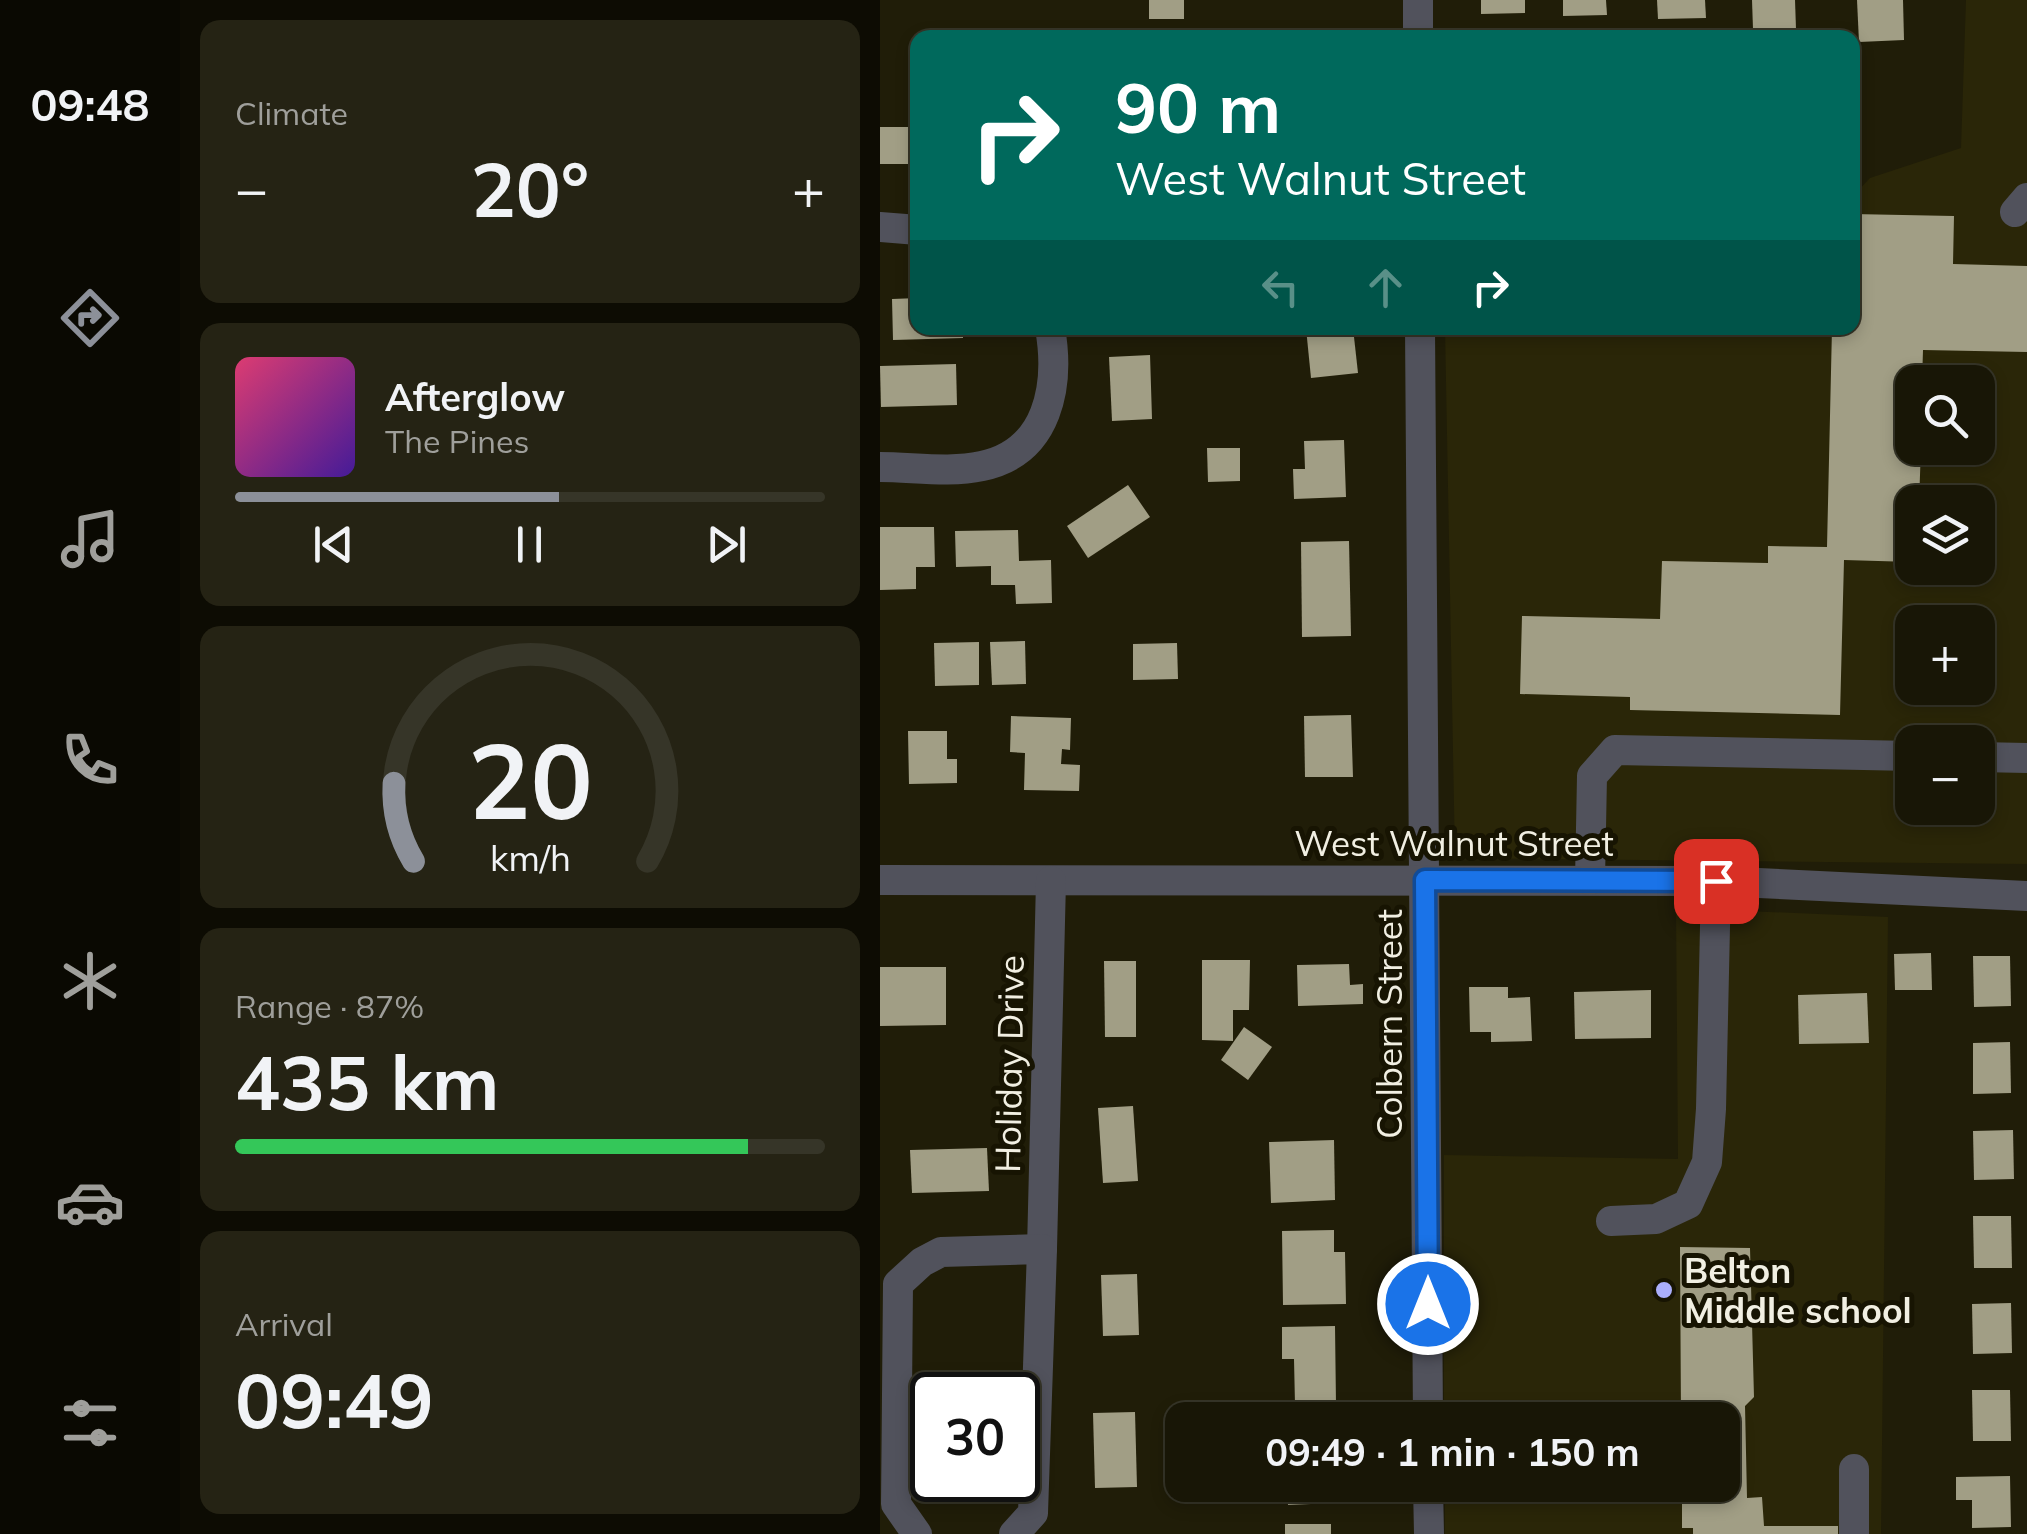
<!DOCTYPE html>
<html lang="en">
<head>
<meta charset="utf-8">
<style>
  body { margin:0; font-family:Mulish,sans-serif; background:#252314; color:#f1f3f6; height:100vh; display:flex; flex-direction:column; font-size:38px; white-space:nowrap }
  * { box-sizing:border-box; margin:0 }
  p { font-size:32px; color:#9f9f9b }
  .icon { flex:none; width:55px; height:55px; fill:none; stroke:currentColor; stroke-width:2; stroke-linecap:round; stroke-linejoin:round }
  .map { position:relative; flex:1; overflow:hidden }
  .sheet { display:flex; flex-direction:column; gap:20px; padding:20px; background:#0d0c03; width:700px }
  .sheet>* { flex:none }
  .hud { position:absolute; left:30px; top:30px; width:950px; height:305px; border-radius:20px; box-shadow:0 5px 15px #0003,0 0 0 2px #363528; background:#00695c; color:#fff; overflow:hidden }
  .controls { position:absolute; left:1015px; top:365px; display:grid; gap:20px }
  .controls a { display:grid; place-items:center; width:100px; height:100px; border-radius:20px; background:#181606; box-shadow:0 5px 15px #0003,0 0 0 2px #363528; font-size:50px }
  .speed { position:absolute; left:30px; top:1372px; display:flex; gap:20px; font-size:50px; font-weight:700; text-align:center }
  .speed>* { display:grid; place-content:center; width:130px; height:130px; border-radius:50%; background:#181606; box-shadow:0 5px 15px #0003,0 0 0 2px #363528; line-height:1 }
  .speed .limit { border:5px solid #111; border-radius:15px; background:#fff; color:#111 }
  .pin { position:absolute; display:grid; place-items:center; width:85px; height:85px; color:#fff; margin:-42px; border-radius:20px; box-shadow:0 5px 15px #0006 }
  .me { position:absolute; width:110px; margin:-55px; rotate:0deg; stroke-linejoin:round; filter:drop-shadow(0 0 8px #0008) }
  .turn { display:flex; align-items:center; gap:35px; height:210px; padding:0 40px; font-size:45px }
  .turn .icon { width:130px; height:130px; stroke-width:2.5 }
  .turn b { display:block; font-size:70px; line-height:85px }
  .lanes { display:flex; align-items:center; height:95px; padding:0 40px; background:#0003; justify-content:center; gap:50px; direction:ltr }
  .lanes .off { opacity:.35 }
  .big { font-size:75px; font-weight:700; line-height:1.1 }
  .sheet .card { flex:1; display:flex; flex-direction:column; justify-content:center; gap:15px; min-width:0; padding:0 35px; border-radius:20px; background:#252314 }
  .sheet .dial { align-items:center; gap:0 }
  .dial svg { height:260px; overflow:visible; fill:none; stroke:#363528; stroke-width:7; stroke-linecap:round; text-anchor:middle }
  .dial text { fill:#f1f3f6; stroke:none }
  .song { display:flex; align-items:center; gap:30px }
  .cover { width:120px; height:120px; border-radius:15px; background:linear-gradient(135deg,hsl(340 70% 55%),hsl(260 70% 35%)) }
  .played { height:10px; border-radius:5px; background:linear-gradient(90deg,#8c9099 55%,#363528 55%) }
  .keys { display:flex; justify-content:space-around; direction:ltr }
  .heat { display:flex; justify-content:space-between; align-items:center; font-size:55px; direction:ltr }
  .charge { height:15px; border-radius:8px; background:linear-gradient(90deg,#34c759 87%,#363528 0) }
  .trip { position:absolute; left:285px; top:1402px; width:575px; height:100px; border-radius:20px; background:#181606; box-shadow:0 5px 15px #0003,0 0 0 2px #363528; font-weight:700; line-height:100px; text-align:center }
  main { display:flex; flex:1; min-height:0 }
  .tab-bar { display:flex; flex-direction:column; width:180px; justify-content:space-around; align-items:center; background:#0a0902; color:#9f9f9b }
  .tab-bar .icon { width:70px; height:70px }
  .tab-bar .on { color:#8c9099 }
  .tab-bar b { font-size:45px; color:#f1f3f6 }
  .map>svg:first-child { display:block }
  .built { fill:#2a2608; fill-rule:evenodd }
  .building { fill:#a19e85 }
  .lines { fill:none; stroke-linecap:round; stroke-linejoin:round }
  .minor { stroke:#51525c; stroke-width:30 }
  .route-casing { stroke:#114b97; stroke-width:25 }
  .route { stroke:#1a73e8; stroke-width:18 }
  .poi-dot { fill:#abaffb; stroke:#171402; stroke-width:4 }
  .labels { text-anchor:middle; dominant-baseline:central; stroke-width:10; stroke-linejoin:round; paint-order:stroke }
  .street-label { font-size:35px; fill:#f1efe2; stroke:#171402 }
  .poi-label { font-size:35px; font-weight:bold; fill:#f1efe2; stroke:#171402; text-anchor:start }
</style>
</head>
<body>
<main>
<nav class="tab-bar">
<b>09:48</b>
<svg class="icon on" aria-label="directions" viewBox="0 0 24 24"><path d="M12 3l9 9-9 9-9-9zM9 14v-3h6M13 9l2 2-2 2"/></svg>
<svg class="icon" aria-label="music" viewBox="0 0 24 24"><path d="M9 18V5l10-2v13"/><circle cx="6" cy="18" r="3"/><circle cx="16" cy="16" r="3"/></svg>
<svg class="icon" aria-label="phone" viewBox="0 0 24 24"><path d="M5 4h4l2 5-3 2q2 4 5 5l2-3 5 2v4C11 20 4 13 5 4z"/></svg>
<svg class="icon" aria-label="climate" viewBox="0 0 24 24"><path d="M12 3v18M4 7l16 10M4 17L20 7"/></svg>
<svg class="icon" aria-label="car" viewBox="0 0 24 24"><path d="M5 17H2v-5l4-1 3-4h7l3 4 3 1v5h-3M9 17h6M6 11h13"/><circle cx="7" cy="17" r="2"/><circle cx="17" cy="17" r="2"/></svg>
<svg class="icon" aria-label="filters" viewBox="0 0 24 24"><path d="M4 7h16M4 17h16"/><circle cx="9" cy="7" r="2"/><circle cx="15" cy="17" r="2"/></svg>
</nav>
<section class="sheet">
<div class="card"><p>Climate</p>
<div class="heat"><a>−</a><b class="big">20°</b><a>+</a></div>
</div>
<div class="card">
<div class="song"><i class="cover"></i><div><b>Afterglow</b><p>The Pines</p></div></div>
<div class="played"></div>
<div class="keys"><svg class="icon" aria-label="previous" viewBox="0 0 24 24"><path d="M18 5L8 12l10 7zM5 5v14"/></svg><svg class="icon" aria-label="pause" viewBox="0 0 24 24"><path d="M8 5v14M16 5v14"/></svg><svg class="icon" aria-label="next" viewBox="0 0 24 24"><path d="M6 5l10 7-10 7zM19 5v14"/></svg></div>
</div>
<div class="card dial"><svg viewBox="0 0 100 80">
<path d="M14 69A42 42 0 1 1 86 69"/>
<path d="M14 69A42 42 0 0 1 8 45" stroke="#8c9099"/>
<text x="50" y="56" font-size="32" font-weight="700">20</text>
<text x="50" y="72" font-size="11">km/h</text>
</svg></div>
<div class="card"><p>Range · 87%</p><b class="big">435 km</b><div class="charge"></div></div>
<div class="card"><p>Arrival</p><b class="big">09:49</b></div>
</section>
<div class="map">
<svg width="1147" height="1534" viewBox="0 0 1147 1534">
  <rect width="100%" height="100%" fill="#201d08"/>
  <g class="built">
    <path d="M1086 0H1147V864L575 858 565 328H972L973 196 990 178 1081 148ZM1032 382H1098V448H1032ZM1032 502H1098V568H1032ZM1032 622H1098V688H1032ZM1032 742H1098V808H1032Z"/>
    <path d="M796 908 1008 917 1001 1534H565V1485H842V1420H564V1155L798 1159Z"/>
  </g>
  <g class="building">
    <rect x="269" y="0" width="35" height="19"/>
    <path d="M601 0H645V13L601 14Z"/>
    <path d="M683 0H726L727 15 683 16Z"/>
    <path d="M777 0H825L826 18 778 19Z"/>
    <path d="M872 0H915L916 29H873Z"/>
    <path d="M977 0H1023L1024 40 979 42Z"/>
    <rect x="0" y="127" width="37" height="37"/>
    <path d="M972 214 1074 216 1073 264 1147 266V352L1043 350 1042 382H1032V448H1041L1039 502H1032V562L964 560 960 715 750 710V697L640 694 642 616 780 619 782 561 888 563V546L947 547 952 328H972Z"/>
    <path d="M38 298V328H83V338L13 340 12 299Z"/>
    <path d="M426 328H473L478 373 431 378Z"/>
    <path d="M270 355 272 419 232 421 229 357Z"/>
    <path d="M76 364 77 405 1 407 0 366Z"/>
    <path d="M464 440 466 497 414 499 413 469H425L424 441Z"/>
    <path d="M327 448H360V481L328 482Z"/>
    <path d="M248 485 270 517 208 558 187 526Z"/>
    <path d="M0 527H54L55 567H36V589L0 590Z"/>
    <path d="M138 530 139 561 171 560 172 603 136 604 135 585H111V566L76 567 75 531Z"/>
    <path d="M469 541 471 636 422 637 421 542Z"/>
    <path d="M145 641 146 684 112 685 110 642Z"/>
    <path d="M99 642V685L55 686 54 643Z"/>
    <path d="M297 643 298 679 253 680V644Z"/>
    <path d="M471 715 473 777H425L424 716Z"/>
    <path d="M131 716 191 718 190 750 182 749 181 764 200 765 199 791 144 790 145 753 130 752Z"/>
    <path d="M28 731H67V759H77V783L29 784Z"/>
    <path d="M1051 953 1052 990H1015L1014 954Z"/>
    <path d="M1093 956H1130L1131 1006 1094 1007Z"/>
    <path d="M322 960H370L369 1010H353V1041L322 1040Z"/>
    <path d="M224 961H256V1037H225Z"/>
    <path d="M469 964 470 985 483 984V1004L418 1006 417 965Z"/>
    <path d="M0 967H66V1025L0 1026Z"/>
    <path d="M589 987H628V998L650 997 652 1041 611 1042V1032H590Z"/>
    <path d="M771 990V1038L695 1039 694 992Z"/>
    <path d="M987 993 989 1043 919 1044 918 995Z"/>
    <path d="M364 1027 392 1047 368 1080 341 1060Z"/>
    <path d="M1130 1042 1131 1093 1093 1094V1043Z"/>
    <path d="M253 1106 258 1181 223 1183 218 1108Z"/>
    <path d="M1133 1130 1134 1179 1094 1180 1093 1131Z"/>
    <path d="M454 1140 455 1200 391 1203 389 1142Z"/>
    <path d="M107 1148 109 1191 32 1193 30 1150Z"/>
    <path d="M1093 1216H1131L1132 1268H1094Z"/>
    <path d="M454 1230V1252H465L466 1304 403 1305 402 1231Z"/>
    <path d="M800 1247 870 1248 874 1397 865 1406 867 1498 882 1497 884 1526H958V1534H813V1528H802V1485H842V1420H801Z"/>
    <path d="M257 1274 259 1335 223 1336 221 1275Z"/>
    <path d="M1131 1303 1132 1353 1093 1354 1092 1304Z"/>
    <path d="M455 1326 456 1405H415L414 1359H402V1327Z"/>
    <path d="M1092 1390H1130L1131 1441H1093Z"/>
    <path d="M255 1412 257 1487 215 1488 213 1413Z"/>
    <path d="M1130 1476 1131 1527 1092 1528V1500H1076V1477Z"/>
    <path d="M407 1485H454V1503L408 1505Z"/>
    <rect x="405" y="1524" width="46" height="10"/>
  </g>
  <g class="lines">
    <g class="minor">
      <path d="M538 0V38"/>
      <path d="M1135 212 1147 198"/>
      <path d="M0 227 38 230"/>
      <path d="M540 328 548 1420"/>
      <path d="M0 467C33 467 70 473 102 466 169 452 180 385 170 328"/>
      <path d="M1098 757 1147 758"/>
      <path d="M0 880 836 881 1147 896"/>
      <path d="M710 880 712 776 735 750 1032 756"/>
      <path d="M731 1221 776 1219 808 1204 827 1162 831 1109 836 881"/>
      <path d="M162 1249 171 881"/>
      <path d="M974 1469V1534"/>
      <path d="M548 1485 549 1534"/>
      <path d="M37 1534 16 1504 18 1284 42 1262 61 1252 162 1249 153 1513 134 1534"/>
    </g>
  </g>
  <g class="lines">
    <defs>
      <path id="route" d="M548 1304 545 880 836 881"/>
    </defs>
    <use href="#route" class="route-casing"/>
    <use href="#route" class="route"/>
  </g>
  <circle class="poi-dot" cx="784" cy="1290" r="10"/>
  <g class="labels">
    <g class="street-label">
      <text x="574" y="843">West Walnut Street</text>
      <text transform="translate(509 1024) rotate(-90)">Colbern Street</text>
      <text transform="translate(129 1064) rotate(-89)">Holiday Drive</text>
    </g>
    <g class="poi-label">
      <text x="804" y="1270">Belton<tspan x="804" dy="40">Middle school</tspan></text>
    </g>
  </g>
</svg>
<div class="controls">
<a><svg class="icon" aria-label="search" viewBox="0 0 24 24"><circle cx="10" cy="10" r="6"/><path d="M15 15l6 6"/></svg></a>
<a><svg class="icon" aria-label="layers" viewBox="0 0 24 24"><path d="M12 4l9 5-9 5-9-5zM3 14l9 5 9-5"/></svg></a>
<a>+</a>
<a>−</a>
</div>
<div class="speed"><div class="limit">30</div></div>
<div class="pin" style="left:836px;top:881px;background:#d93025"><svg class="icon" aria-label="arrive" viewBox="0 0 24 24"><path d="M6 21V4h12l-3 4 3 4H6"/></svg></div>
<svg class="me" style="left:548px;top:1304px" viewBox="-20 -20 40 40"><circle r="17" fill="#1a73e8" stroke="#fff" stroke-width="3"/><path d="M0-11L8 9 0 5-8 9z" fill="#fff"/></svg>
<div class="trip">09:49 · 1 min · 150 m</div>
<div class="hud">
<div class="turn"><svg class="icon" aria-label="right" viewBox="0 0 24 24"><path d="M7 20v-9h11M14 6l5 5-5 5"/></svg><div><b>90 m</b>West Walnut Street</div></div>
<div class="lanes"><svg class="icon off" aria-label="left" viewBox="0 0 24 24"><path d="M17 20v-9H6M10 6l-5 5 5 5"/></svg><svg class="icon off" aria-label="ahead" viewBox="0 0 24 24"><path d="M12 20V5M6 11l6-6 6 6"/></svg><svg class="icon" aria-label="right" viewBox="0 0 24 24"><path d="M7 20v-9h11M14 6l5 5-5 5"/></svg></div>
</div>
</div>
</main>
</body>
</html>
